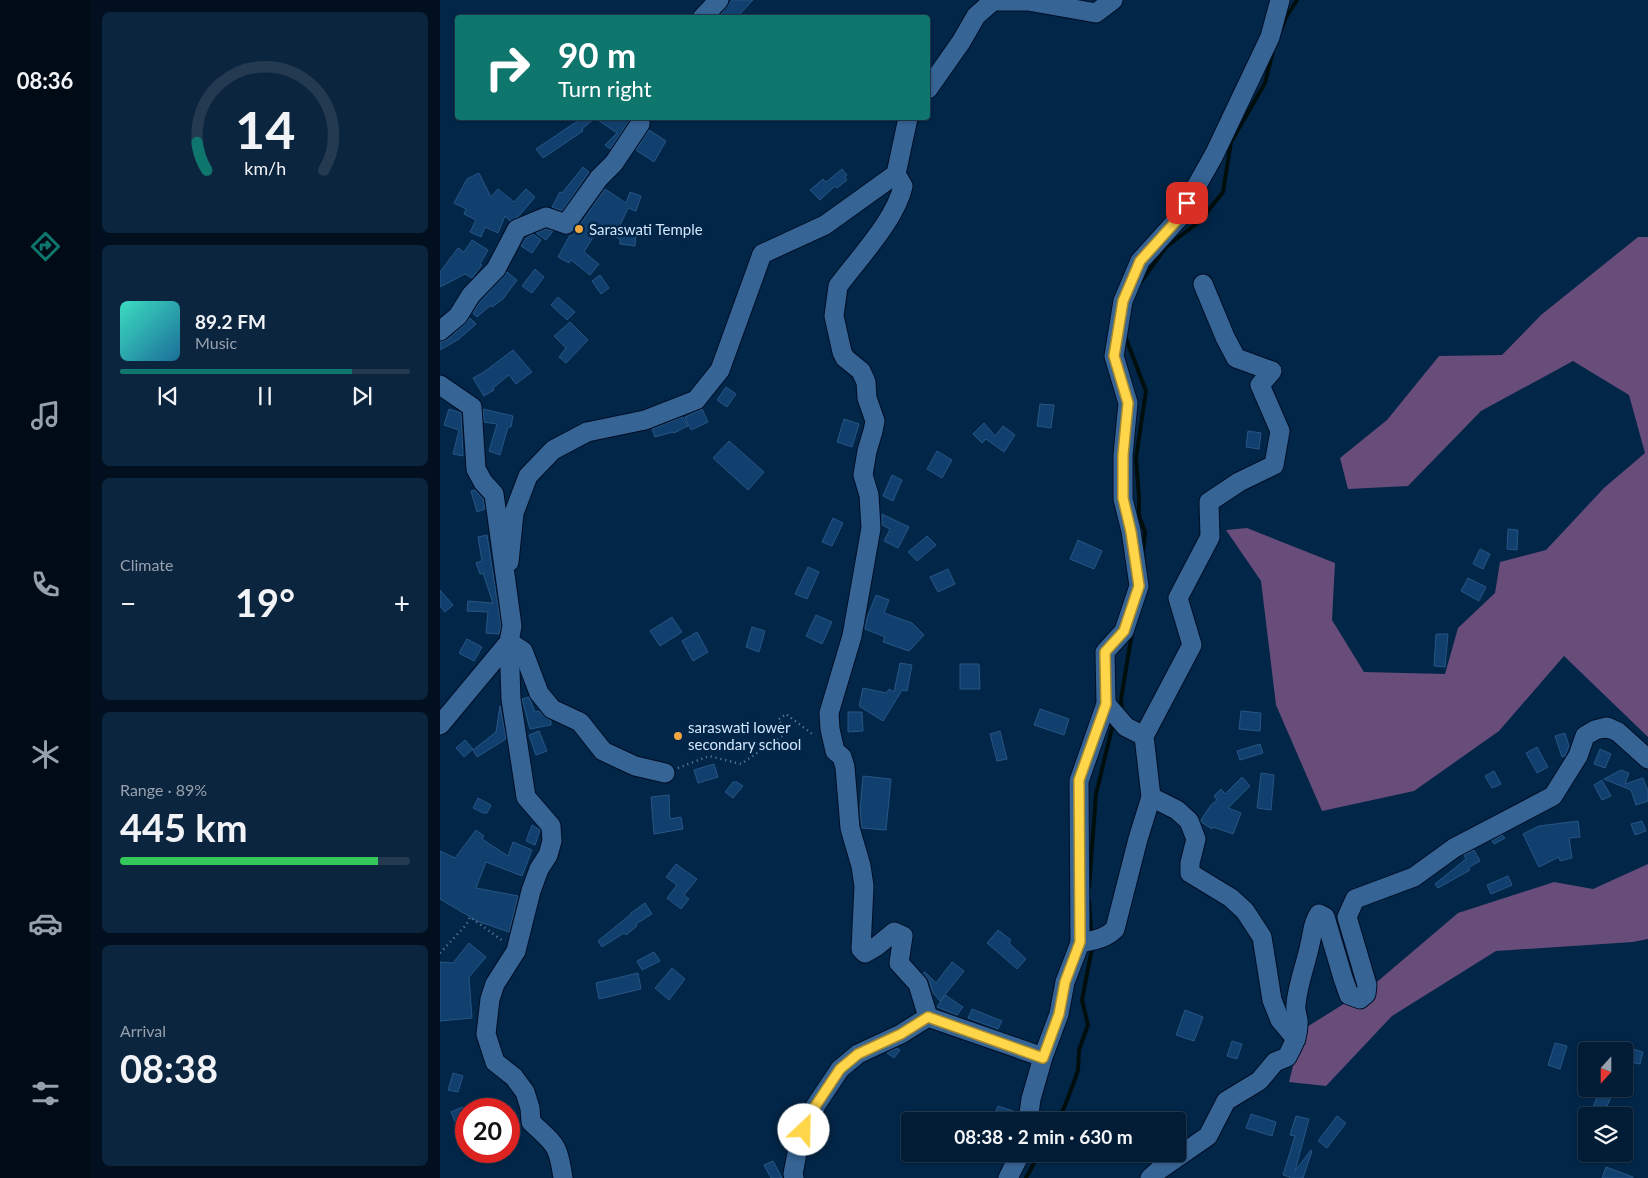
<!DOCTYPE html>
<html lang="en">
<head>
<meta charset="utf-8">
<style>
  body { margin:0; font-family:Lato,sans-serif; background:#0c253e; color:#f1f3f6; height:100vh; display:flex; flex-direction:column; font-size:19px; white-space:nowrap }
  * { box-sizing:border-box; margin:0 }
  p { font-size:16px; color:#96a1ad }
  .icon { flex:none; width:28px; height:28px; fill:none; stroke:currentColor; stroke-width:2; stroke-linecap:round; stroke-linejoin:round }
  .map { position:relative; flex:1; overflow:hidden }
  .panel { display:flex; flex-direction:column; gap:12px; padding:12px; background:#010f1e; width:350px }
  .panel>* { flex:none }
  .hud { position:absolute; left:15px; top:15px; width:475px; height:105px; border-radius:5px; box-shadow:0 1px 4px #0004,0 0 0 1px #233a51; background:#0f766e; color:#fff; overflow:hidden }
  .needle { width:32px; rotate:201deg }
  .buttons { position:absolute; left:1138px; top:1042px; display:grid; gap:10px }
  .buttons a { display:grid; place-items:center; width:55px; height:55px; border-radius:5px; background:#021c36; box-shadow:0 1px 4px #0004,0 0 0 1px #233a51; font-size:25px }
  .speed { position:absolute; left:15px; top:1098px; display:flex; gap:10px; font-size:25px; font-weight:700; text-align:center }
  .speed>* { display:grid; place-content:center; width:65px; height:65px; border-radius:50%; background:#021c36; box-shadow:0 1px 4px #0004,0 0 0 1px #233a51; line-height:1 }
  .speed .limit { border:8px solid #d22; background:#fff; color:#111 }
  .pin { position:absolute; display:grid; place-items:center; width:42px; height:42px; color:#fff; margin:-21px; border-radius:10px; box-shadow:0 2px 8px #0006 }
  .me { position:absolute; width:55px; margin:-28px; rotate:24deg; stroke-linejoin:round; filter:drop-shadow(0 0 4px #0008) }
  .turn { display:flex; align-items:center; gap:18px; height:105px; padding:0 20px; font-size:22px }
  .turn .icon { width:65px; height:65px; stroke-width:2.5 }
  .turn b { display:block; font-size:35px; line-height:42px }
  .big { font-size:38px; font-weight:700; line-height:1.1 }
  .panel .widget { flex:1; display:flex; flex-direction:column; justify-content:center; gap:8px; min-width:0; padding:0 18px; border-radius:8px; background:#0c253e }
  .panel .dial { align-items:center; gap:0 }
  .dial svg { height:130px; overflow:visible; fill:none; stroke:#233a51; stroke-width:7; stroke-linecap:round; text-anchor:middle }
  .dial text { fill:#f1f3f6; stroke:none }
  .song { display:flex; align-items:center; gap:15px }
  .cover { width:60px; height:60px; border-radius:8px; background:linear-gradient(135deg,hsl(170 70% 55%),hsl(200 70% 35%)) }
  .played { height:5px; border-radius:2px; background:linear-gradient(90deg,#0f766e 80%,#233a51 80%) }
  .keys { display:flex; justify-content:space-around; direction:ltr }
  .heat { display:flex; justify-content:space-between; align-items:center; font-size:28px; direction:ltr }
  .charge { height:8px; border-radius:4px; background:linear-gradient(90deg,#34c759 89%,#233a51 0) }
  .trip { position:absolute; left:461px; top:1112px; width:285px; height:50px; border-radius:5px; background:#021c36; box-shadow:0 1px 4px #0004,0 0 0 1px #233a51; font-weight:700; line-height:50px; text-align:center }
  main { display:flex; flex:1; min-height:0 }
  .tabs { display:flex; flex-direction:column; width:90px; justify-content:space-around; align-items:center; background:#010b16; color:#96a1ad }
  .tabs .icon { width:35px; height:35px }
  .tabs .active { color:#0f766e }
  .tabs b { font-size:22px; color:#f1f3f6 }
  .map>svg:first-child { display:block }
  .forest { fill:#684c7a }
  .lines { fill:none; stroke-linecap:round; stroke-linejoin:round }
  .stream { stroke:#000e0d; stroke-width:4 }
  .building { fill:#11406e; stroke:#275584 }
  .minor-casing { stroke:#000e25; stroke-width:21 }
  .path { stroke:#63809d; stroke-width:2.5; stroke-dasharray:1 4; stroke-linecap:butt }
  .minor { stroke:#366494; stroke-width:19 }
  .route-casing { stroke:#a68a30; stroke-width:12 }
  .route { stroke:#ffd54a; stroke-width:9 }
  .poi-dot { fill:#f0a63e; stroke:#022648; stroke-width:2 }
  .labels { text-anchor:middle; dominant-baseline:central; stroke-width:5; stroke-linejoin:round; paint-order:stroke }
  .poi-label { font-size:15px; fill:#d2e6fd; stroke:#022648; text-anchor:start }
</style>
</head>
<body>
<main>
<nav class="tabs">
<b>08:36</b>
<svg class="icon active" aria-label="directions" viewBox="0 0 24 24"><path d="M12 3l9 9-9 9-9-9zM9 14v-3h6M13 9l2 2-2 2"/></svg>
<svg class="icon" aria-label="music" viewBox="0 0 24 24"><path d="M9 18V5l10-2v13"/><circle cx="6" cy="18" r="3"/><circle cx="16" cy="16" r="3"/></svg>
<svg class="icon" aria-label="phone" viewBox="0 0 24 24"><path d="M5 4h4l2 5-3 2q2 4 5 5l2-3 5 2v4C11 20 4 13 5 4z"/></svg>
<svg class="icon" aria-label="climate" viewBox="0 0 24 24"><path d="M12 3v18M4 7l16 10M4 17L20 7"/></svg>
<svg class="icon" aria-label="car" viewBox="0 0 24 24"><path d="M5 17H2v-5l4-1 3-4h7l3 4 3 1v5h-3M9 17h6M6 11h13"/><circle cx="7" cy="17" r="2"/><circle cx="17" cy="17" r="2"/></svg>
<svg class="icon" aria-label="filters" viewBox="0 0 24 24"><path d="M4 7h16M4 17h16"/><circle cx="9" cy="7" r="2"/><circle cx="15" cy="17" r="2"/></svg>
</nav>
<section class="panel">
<div class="widget dial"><svg viewBox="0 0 100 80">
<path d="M14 69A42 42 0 1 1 86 69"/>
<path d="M14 69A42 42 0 0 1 8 52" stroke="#0f766e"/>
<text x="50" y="56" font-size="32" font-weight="700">14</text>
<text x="50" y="72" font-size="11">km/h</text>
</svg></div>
<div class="widget">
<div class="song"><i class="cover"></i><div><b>89.2 FM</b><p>Music</p></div></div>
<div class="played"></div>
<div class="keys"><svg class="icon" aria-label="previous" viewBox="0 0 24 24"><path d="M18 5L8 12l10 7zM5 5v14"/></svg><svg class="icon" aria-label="pause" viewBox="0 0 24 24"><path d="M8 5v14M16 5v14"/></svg><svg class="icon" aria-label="next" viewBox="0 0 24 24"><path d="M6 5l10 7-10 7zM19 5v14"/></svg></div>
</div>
<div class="widget"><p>Climate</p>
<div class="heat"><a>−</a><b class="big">19°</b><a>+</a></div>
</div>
<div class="widget"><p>Range · 89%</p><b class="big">445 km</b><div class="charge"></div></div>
<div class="widget"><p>Arrival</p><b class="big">08:38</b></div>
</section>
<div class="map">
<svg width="1208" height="1178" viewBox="0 0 1208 1178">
  <rect width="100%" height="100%" fill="#022648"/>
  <g class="forest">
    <path d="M1198 237H1208V737L1124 656 1059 731 974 791 882 811 836 705 821 581 786 530 807 528 895 563 892 620 924 672 1005 674 1018 628 1055 593 1060 562 1106 550 1164 488 1205 453 1189 395 1133 361 1041 411 968 486 908 489 900 458 947 420 999 356 1062 355 1101 315Z"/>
    <path d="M1208 864V939L1193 942 1056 951 952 1016 886 1086 849 1082 862 1030 931 987 1018 913 1114 882 1153 889Z"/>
  </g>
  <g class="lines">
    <g class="stream">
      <path d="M842 28 845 19 857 0"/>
      <path d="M700 283 726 247 760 221 783 192 791 142 825 83 833 51"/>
      <path d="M685 336 706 391 696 458 699 497V516L705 532 703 553 705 570"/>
      <path d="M682 711 681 699 692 633"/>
      <path d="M649 887 656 794 673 724"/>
      <path d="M649 901 651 932"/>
      <path d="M617 1121 624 1108 635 1079 638 1070 639 1050 648 1025 642 1000 652 948"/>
      <path d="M586 1178 599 1154"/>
    </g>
  </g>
  <g class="building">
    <path d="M292 0H313L296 18H278Z"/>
    <path d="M142 118H187L189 121 170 149 165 145 177 133 155 118 142 129 143 131 103 158 96 149Z"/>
    <path d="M209 130 226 141 214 162 196 150Z"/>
    <path d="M143 167 149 172 122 211 112 207 120 192 122 193Z"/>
    <path d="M402 169 407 175 405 177 407 180 397 188 395 186 380 200 370 190 383 179 386 182Z"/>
    <path d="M39 173 51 197 58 189 74 202 86 189 95 197 78 217 70 221 65 216 58 233 45 227 41 237 30 232 36 220 24 214 26 209 14 203 27 179Z"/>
    <path d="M165 189 186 203 190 192 201 196 196 211 188 208 178 230 196 231 195 246 180 244V239L158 229 144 252 159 264 150 275 131 260 129 263 118 257 130 235 132 236Z"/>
    <path d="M106 229 113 231 106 240 96 233Z"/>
    <path d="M93 234 101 240 92 253 81 246 86 238Z"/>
    <path d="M32 240 48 250 40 264 42 265 32 278 25 274 0 287V272L18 248 24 252Z"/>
    <path d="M95 269 104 277 92 293 82 286Z"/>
    <path d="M67 272 77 280 63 299 52 307 51 305 37 317 33 313 40 302Z"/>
    <path d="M160 275 169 288 161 294 152 281Z"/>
    <path d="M118 297 135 312 127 320 111 305Z"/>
    <path d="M30 318 36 324 19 339 0 350V342L7 340 25 324Z"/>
    <path d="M130 322 148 340 126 363 119 357 126 348 114 336Z"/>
    <path d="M73 350 92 372 76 384 69 375 53 388 54 390 44 396 33 378 44 372Z"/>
    <path d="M286 387 296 394 287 407 277 400Z"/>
    <path d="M600 404 614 405 611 428 597 426Z"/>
    <path d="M9 409 21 413 23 456 13 454 19 430 4 425Z"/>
    <path d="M43 409 73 416 71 427H68L60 455 49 451 57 424 44 422Z"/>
    <path d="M262 409 268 422 251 430 245 417Z"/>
    <path d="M243 417 248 426 234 433 233 432 215 437 212 429Z"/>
    <path d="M404 419 419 424 412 447 397 442Z"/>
    <path d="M544 423 555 436 563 426 575 435 564 452 546 439 542 443 533 434Z"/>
    <path d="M808 431 821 433 819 449 806 447Z"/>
    <path d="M289 441 324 472 308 490 273 458Z"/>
    <path d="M497 451 512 460 502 478 487 469Z"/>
    <path d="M452 475 462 480 453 501 443 496Z"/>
    <path d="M35 490 43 499 45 509 37 512 31 491Z"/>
    <path d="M442 514 469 527 458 548 444 541 450 529 442 525Z"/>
    <path d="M393 518 403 523 392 546 382 542Z"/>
    <path d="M1068 529 1078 530 1077 550 1067 549Z"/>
    <path d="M47 535 61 626 59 634 46 633 48 612 27 611 28 601 53 603 43 573 40 574 36 563 42 561 38 537Z"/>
    <path d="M487 536 496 545 477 561 468 552Z"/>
    <path d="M638 540 662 551 654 569 630 559Z"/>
    <path d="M1040 549 1050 554 1043 569 1033 564Z"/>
    <path d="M368 567 379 572 367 599 355 594Z"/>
    <path d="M508 569 515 584 498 592 490 577Z"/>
    <path d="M1028 578 1046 587 1039 601 1021 591Z"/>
    <path d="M0 590 13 605 5 612 0 606Z"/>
    <path d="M436 595 449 600 444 613 472 623 484 635 469 651 443 642 445 637 425 629 427 618Z"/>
    <path d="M376 615 392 622 382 644 366 636Z"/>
    <path d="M232 617 242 632 220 646 210 631Z"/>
    <path d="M312 627 325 631 319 652 306 647Z"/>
    <path d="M257 632 268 652 253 661 242 641Z"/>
    <path d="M996 634H1008L1005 667 994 666Z"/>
    <path d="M27 639 42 647 34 661 19 653Z"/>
    <path d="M460 663 472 665 467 691 462 690 443 721 419 706 423 688 446 693 449 689 454 692Z"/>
    <path d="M520 664H539L540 689H520Z"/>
    <path d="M89 697 95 712 99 711 111 721V725L90 729 82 699Z"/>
    <path d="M60 706 66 739 37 757 33 750 56 732Z"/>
    <path d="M600 709 629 719 624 735 594 725Z"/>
    <path d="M801 711 821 713 820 731 799 729Z"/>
    <path d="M408 712H422L423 731 408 732Z"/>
    <path d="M99 731 107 751 96 755 89 735Z"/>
    <path d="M560 731 567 759 557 761 550 734Z"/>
    <path d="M1125 733 1129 746 1125 756 1122 757 1115 736Z"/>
    <path d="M25 740 33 749 24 757 16 748Z"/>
    <path d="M820 744 823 753 800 760 797 751Z"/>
    <path d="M1097 747 1108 767 1097 773 1086 753Z"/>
    <path d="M1160 749 1171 754 1165 768 1154 764Z"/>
    <path d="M274 764 278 777 258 783 254 770Z"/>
    <path d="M1181 770 1189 773 1185 784 1203 778 1208 791V801L1196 805 1191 790 1164 779Z"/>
    <path d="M1054 771 1061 784 1052 788 1045 776Z"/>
    <path d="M821 773 834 775 831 810 817 808Z"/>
    <path d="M423 776 451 779 446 830 422 828 420 810Z"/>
    <path d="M802 777 810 786 788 808 801 813 793 834 773 827 772 829 761 822V820L771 805 777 800 774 796 781 789 785 794Z"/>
    <path d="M1162 780 1171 796 1162 800 1154 785Z"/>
    <path d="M293 782H297L303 786 293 798 285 792Z"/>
    <path d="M229 795 230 819 241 817 243 829 214 834 211 797Z"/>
    <path d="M38 798 51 805 47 813H43L33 808Z"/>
    <path d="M1138 821 1140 837 1129 838 1132 858 1120 861 1119 857 1099 867 1083 834 1099 826Z"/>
    <path d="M1202 821 1206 831 1195 835 1191 824Z"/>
    <path d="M92 825 100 830 95 845 86 841Z"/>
    <path d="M36 830 44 836 42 839 68 856 73 842 92 850 82 876 46 862 36 888 78 896 69 932 37 921 0 899V851L15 858Z"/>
    <path d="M1062 835 1065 838 1054 844 1052 841Z"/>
    <path d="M1034 850 1040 861 1028 868 1030 870 998 888 995 884 1026 859 1024 855Z"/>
    <path d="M236 864 257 879 244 895 249 899 241 909 227 898 237 885 226 877Z"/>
    <path d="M1068 876 1072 885 1051 894 1047 885Z"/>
    <path d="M205 903 212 914 196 924 197 926 186 935 184 933 162 947 158 941 191 914V913Z"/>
    <path d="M558 930 571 940 569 943 586 959 577 969 547 943Z"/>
    <path d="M29 943 46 957 29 977 32 1018 0 1021V962L13 963Z"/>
    <path d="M214 952 220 961 202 970 197 961Z"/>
    <path d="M512 962 524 971 500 1001 493 993 489 980 483 973 485 972 496 983Z"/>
    <path d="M232 968 245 979 229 1000 215 988Z"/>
    <path d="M198 973 201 989 159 999 156 983Z"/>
    <path d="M505 995 523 1007 517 1015 497 1007Z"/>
    <path d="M532 1009 562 1021 558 1029 528 1018Z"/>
    <path d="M745 1010 763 1017 754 1041 736 1035Z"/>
    <path d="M792 1041 802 1044 797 1059 787 1056Z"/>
    <path d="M1115 1043 1127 1046 1120 1069 1108 1065Z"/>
    <path d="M457 1048 460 1050 454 1058 447 1053Z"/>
    <path d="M1193 1049 1203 1052 1200 1064 1190 1062Z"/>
    <path d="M13 1073 23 1076 18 1092 8 1090Z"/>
    <path d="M1161 1089H1175L1162 1116 1151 1111Z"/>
    <path d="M558 1106 576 1112 572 1121H552Z"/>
    <path d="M23 1107 26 1120 16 1124 11 1112Z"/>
    <path d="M811 1114 836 1122 832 1136 806 1128Z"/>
    <path d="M856 1116 869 1119 855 1171 871 1150 872 1151 863 1178H849L850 1177 843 1175 855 1136 850 1135Z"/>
    <path d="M897 1116 906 1123 887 1148 878 1141Z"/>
    <path d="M333 1161 342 1178H331L324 1165Z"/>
    <path d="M1166 1167 1193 1177V1178H1162Z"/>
  </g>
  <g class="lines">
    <defs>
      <g id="minor">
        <path d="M262 18 279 0"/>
        <path d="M488 89 521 42 536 16 553 1H588L656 13 673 0"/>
        <path d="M456 174 463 186C456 219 419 258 398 286L394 316 402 352 405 358 421 371 426 382 427 398 435 421 433 431 427 451 423 475 429 495 431 528 412 636 389 713 390 729 395 751 402 757 405 767 410 828 421 866 424 886 421 949 425 953 437 946 454 932 463 936 459 963 478 984 488 1017"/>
        <path d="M0 331 18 316 31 295 56 269 77 229 106 217 126 224 159 178 174 163 200 124V118"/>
        <path d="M0 385 32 407 36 469 43 482 54 494 72 626 69 642 71 699 86 797 111 826 112 841 108 855 99 869 91 891 76 951 55 984 50 999 46 1034 55 1062 74 1077 85 1092 90 1108 91 1122C115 1145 118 1143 123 1178"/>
        <path d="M69 562 74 513 88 476 113 450 147 432 205 420 256 400 280 370 322 254 385 225 456 174 468 118"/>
        <path d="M666 704 686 727 704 736"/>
        <path d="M0 725 69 642 83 651 99 693 112 709 140 722 163 751 195 766 225 773"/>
        <path d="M711 797 737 810 749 821 756 839 750 863V873L791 898 805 911 822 937 832 1000 840 1020 856 1039"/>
        <path d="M640 943C654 940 665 939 675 929L698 839 711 797 704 736 752 645 738 598 770 537 769 502 799 482 834 465 840 431 820 385 832 371 796 358 785 337 763 284"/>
        <path d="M488 1017 603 1057"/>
        <path d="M588 1121 591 1099 603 1057 619 1014 625 982 640 943 639 781 666 704 665 652 684 631 699 586 691 531 683 499V455L688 403 674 356 683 301 700 261 738 219 774 155 830 37 840 0"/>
        <path d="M354 1178 353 1174 359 1143 376 1105 400 1069 418 1054 461 1034 488 1017"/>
        <path d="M568 1178 580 1154"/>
        <path d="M710 1178 719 1170 768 1136 786 1101 819 1081 835 1062 847 1057C854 1044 859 1034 858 1020 857 1015 855 1009 856 1004 858 983 866 964 870 944 873 933 872 924 879 914L885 917 903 978 909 995 920 999 926 994 927 985 907 917 915 899 974 877 1014 848 1113 796 1138 756 1145 736 1155 730 1167 727 1178 732 1208 759"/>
      </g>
    </defs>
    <use href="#minor" class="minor-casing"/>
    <g class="path">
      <path d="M238 768 269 756 301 764 348 732 338 720 346 714 375 736"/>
      <path d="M0 953 26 925 30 917 63 941"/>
    </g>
    <use href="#minor" class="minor"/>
  </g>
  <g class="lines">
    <defs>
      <path id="route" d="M364 1130 376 1105 400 1069 418 1054 461 1034 488 1017 603 1058 619 1014 625 982 640 942 639 780 666 704 665 652 684 631 699 586 691 532 683 498V455L688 403 674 356 683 301 700 261 738 219 747 203"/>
    </defs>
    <use href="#route" class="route-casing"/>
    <use href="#route" class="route"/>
  </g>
  <g class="poi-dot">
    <circle cx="139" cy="229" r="5"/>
    <circle cx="238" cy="736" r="5"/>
  </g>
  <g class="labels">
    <g class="poi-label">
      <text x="149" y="229">Saraswati Temple</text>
      <text x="248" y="727">saraswati lower<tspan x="248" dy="17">secondary school</tspan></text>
    </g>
  </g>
</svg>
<div class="buttons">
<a><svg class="needle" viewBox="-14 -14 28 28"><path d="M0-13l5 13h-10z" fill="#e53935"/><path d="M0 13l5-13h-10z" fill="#96a1ad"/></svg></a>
<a><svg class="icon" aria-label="layers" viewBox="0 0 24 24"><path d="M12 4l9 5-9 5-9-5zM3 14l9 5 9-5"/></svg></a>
</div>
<div class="speed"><div class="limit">20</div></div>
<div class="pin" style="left:747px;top:203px;background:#d93025"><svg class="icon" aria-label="arrive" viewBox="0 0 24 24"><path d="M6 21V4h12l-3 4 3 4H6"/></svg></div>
<svg class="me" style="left:364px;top:1130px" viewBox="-20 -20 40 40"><circle r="19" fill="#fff"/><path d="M0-13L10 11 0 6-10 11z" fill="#ffd54a"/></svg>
<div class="trip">08:38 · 2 min · 630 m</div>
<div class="hud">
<div class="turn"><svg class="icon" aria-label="right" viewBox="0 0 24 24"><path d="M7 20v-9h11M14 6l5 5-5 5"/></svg><div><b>90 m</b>Turn right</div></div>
</div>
</div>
</main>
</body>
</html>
